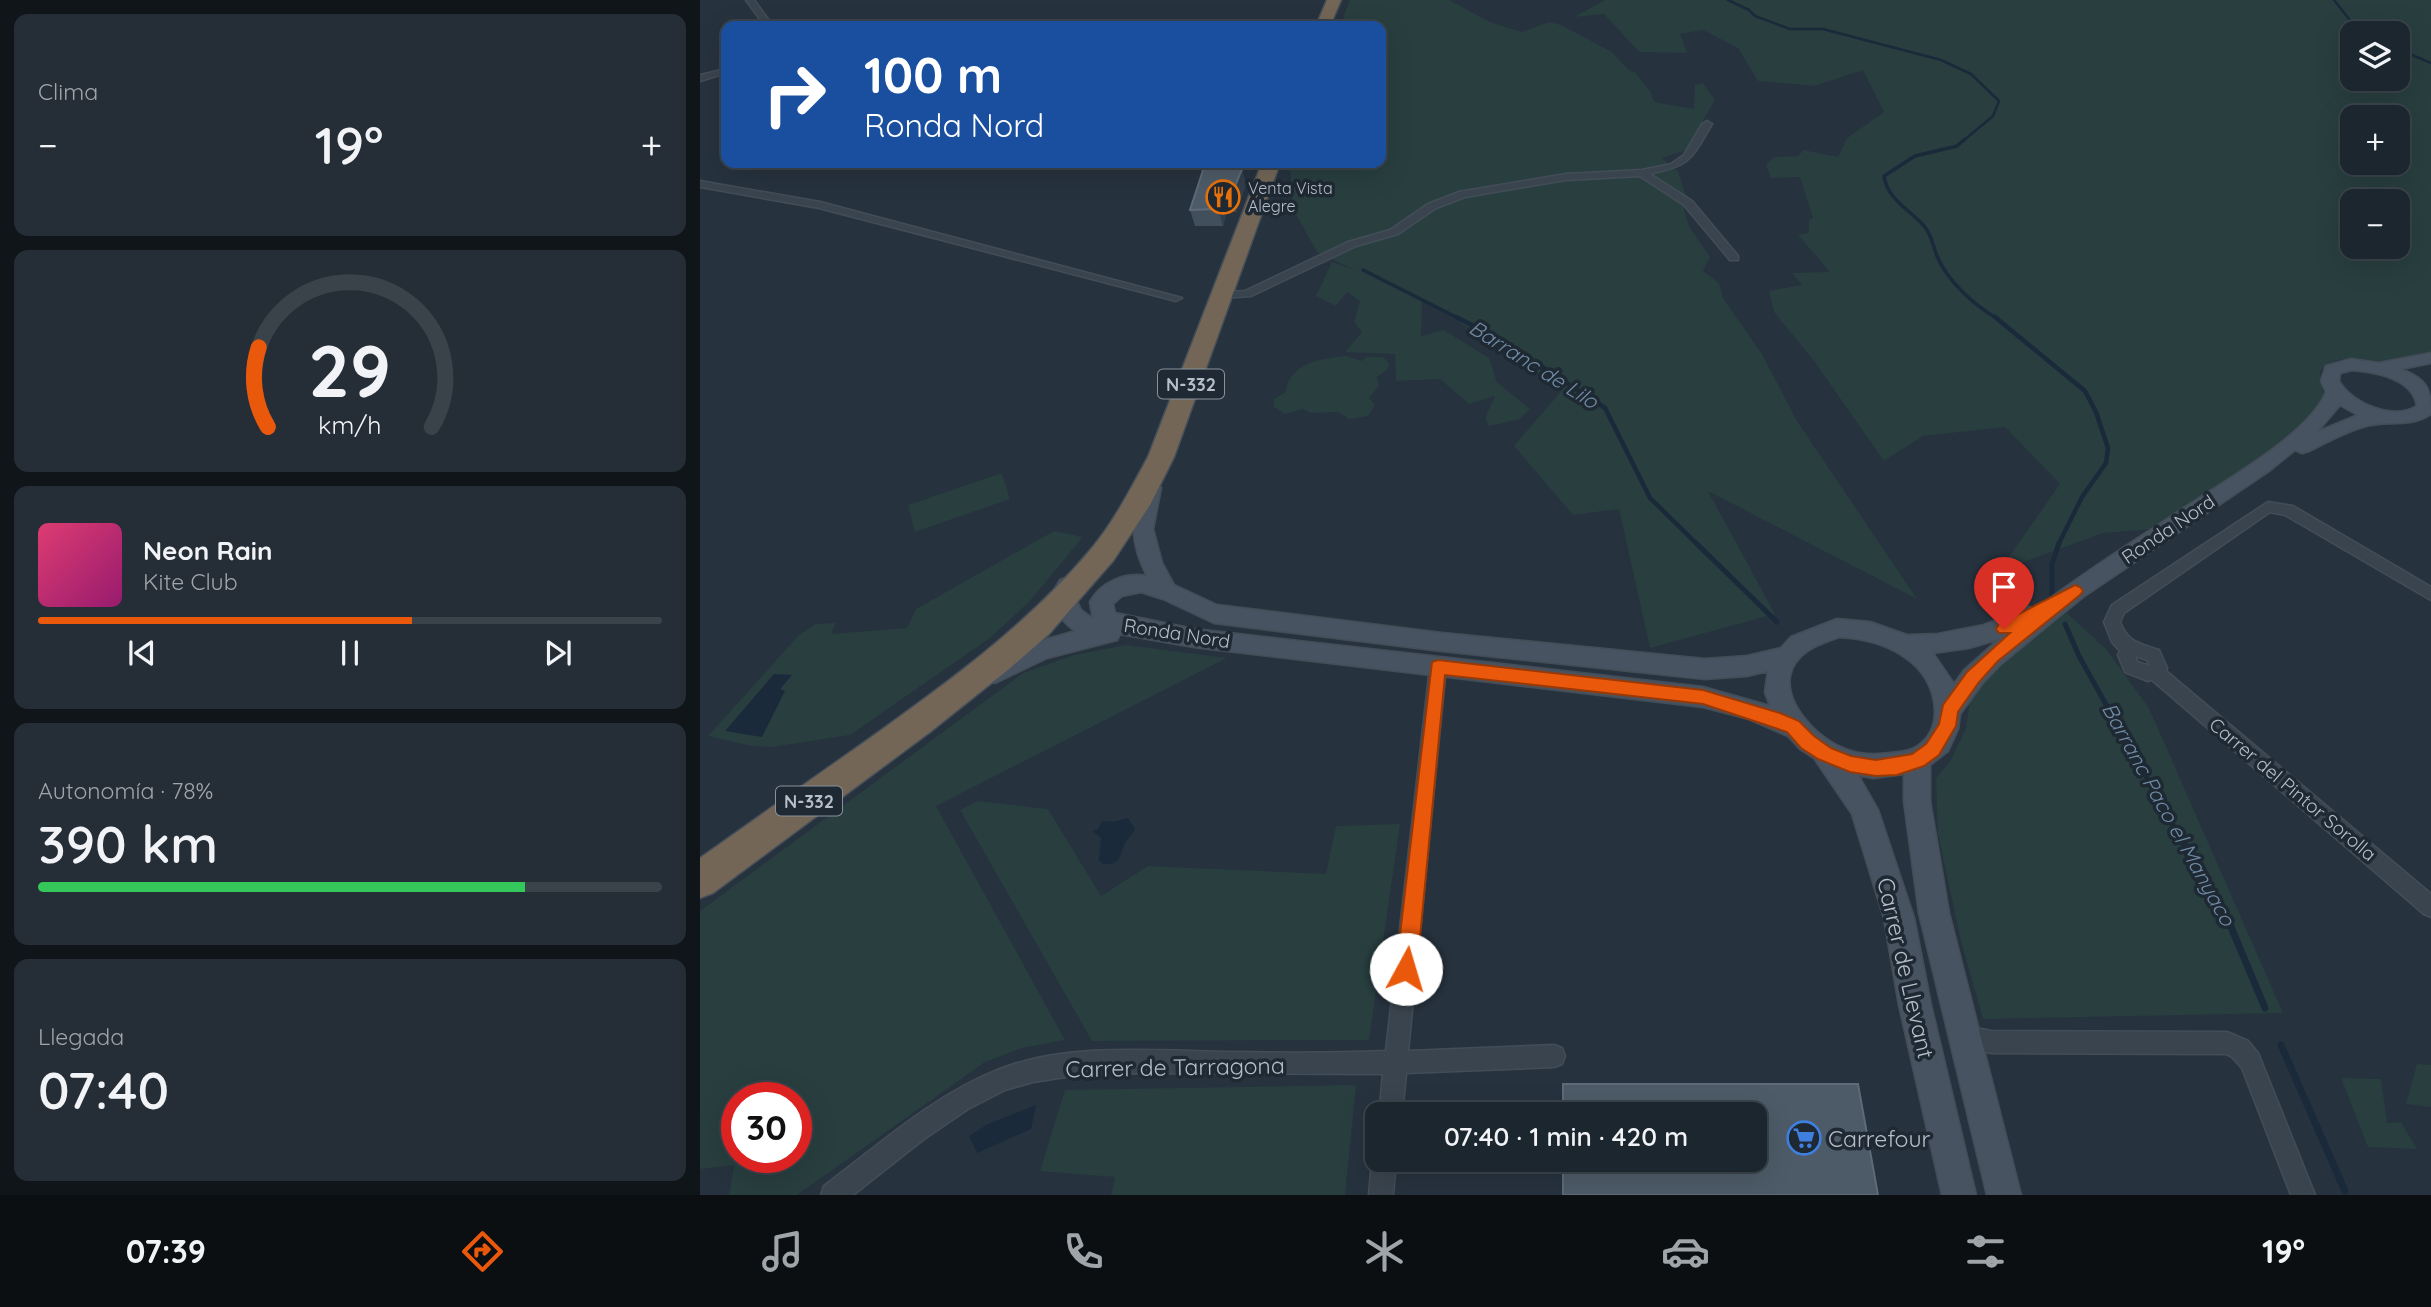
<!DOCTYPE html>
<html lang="es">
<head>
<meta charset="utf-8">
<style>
  body { margin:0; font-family:Quicksand,sans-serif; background:#252e36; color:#f1f3f6; height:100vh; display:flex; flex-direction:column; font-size:26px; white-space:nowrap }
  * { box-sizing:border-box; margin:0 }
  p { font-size:23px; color:#a0a5aa }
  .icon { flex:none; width:38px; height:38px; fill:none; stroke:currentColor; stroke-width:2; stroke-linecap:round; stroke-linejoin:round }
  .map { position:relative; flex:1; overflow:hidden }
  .details { display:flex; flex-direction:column; gap:14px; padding:14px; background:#0f1519; width:700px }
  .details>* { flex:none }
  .guide { position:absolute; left:21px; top:21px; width:665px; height:147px; border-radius:14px; box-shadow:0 7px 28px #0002,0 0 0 2px #3a434a; background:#1a4fa0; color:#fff; overflow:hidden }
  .fabs { position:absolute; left:1640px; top:21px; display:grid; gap:14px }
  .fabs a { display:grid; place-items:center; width:70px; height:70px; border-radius:14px; background:#1c262e; box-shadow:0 7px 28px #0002,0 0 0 2px #3a434a; font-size:35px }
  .speed { position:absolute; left:21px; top:1082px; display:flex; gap:14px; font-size:35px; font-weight:700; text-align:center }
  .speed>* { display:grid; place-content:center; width:91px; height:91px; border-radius:50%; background:#1c262e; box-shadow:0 7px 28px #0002,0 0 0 2px #3a434a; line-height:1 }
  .speed .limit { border:10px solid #d22; background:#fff; color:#111 }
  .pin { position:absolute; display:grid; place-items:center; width:60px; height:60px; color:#fff; margin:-72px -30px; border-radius:50% 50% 50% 0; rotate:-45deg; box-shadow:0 0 7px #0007 }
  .pin .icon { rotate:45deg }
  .me { position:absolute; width:77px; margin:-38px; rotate:6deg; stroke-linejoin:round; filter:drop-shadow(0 0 5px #0008) }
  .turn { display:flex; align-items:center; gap:24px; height:147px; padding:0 28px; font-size:32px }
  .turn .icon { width:91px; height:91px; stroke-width:2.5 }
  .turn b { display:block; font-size:49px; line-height:60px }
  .big { font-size:52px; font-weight:600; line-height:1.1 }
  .details .tile { flex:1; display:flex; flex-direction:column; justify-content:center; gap:10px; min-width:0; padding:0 24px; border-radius:14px; background:#252e36 }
  .details .dial { align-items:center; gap:0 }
  .dial svg { height:182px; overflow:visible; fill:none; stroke:#3a434a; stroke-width:7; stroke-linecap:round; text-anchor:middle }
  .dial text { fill:#f1f3f6; stroke:none }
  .song { display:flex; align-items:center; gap:21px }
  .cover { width:84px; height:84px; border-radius:10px; background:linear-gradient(135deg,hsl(340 70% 55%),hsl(320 70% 35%)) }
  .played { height:7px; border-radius:4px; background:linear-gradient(90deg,#ea580c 60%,#3a434a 60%) }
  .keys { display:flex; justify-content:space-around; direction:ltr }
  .heat { display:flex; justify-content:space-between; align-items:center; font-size:38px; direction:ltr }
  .charge { height:10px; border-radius:5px; background:linear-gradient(90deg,#34c759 78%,#3a434a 0) }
  .trip { position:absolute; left:665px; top:1102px; width:402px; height:70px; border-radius:14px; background:#1c262e; box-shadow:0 7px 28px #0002,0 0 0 2px #3a434a; font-weight:600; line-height:70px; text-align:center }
  .tabs { display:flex; height:112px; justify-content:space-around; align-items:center; background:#0b0f12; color:#a0a5aa }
  .tabs .icon { width:49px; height:49px }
  .tabs .active { color:#ea580c }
  .tabs b { font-size:32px; color:#f1f3f6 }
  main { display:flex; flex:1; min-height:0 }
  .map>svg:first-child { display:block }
  .green { fill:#283e3f; fill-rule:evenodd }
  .water { fill:#1a2a3b }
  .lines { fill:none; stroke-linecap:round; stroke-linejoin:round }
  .stream-far4 { stroke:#1a2a3b; stroke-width:2.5 }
  .stream-far3 { stroke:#1a2a3b; stroke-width:3.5 }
  .stream-far2 { stroke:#1a2a3b; stroke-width:4.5 }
  .stream-far1 { stroke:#1a2a3b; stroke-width:5 }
  .stream { stroke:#1a2a3b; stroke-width:7 }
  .street-casing { stroke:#434d57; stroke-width:3 }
  .secondary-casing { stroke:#434d57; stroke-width:3 }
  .highway-casing { stroke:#454f59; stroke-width:3 }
  .street { fill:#3a444e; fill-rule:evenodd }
  .secondary { fill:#485361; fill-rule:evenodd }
  .highway { fill:#736657; fill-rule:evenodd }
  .wall { fill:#414e5c }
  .shaded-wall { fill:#313e4b }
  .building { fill:#4d5b68; stroke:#5e6a77; stroke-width:2 }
  .route { fill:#ea580c; stroke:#983908; stroke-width:2 }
  .labels { text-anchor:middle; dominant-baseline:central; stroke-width:7; stroke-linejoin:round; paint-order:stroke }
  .far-poi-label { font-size:16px; fill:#b6bfc9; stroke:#1f2933; text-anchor:start }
  .shield { fill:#1f2933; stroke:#89929c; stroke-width:2 }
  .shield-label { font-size:18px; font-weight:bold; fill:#b6bfc9 }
  .street-label { font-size:19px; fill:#b6bfc9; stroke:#1f2933 }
  .water-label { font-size:21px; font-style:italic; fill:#718ca5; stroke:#1f2933 }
  .near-street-label { font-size:23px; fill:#b6bfc9; stroke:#1f2933 }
  .near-poi-label { font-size:23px; fill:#b6bfc9; stroke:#1f2933; text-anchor:start }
</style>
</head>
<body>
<main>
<section class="details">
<div class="tile"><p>Clima</p>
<div class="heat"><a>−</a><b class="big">19°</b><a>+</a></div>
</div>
<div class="tile dial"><svg viewBox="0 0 100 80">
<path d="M14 69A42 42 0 1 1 86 69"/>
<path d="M14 69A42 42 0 0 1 10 34" stroke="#ea580c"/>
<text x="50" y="56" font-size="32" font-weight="700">29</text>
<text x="50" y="72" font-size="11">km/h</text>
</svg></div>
<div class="tile">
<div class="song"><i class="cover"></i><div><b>Neon Rain</b><p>Kite Club</p></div></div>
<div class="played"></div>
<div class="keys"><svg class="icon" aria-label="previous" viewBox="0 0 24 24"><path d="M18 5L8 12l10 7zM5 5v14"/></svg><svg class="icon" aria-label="pause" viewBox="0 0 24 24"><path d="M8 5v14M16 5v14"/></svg><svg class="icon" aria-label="next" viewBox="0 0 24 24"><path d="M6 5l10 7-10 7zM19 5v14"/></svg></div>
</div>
<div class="tile"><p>Autonomía · 78%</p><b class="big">390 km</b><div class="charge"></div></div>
<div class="tile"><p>Llegada</p><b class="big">07:40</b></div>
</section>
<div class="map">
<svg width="1731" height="1195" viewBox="0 0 1731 1195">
  <rect width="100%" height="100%" fill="#26323e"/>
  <g class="green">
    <path d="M650 0H749L790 22 822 32 849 22 861 25 912 52 930 71 935 72 950 91 954 102 994 109 995 85 1003 83 1015 100 986 150 962 158 978 171 986 196 984 210 989 226 1010 257 1003 271 1019 283 1023 298 1062 354 1097 421 1217 599 1008 491 1075 614 950 648 919 509 873 515 814 446 863 389 744 312 722 301 721 336 744 330 789 358 797 382 830 409 820 419 789 426 785 418 795 396 769 404 740 379 696 381 695 354 645 352 662 332 654 322 660 301 647 292 636 306 616 296 632 262 655 270 617 252 593 209 590 168 592 163H681V26H640Z"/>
    <path d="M905 0H1731V353C1719 356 1706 361 1693 363 1667 365 1639 348 1620 372L1624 396 1618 407 1597 429 1559 458 1452 529 1403 533 1299 571 1360 484 1305 427 1223 436 1184 461 1114 361 1074 312 1069 291 1102 285 1092 273 1130 272 1098 235 1109 233V220L1113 218 1100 177 1071 178 1066 165 1074 157 1098 156 1103 150 1138 157 1147 138 1184 112 1163 70 1115 86 1058 81 1038 48 1003 30 980 34 987 53 939 52 904 14 874 17ZM1652 33H1698V79H1652ZM1652 117H1698V163H1652ZM1652 201H1698V247H1652Z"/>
    <path d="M646 356 661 361 667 357H683L689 363 688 369 677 377 679 386 669 398 675 405 668 416 649 419 638 412 611 413 602 409 585 414 574 407V399L586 392C588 363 623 358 646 356Z"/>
    <path d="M302 473 310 499 215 532 208 505Z"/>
    <path d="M354 531 383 537 329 602 290 638 150 735 72 747 51 746 8 736 98 636 115 624 136 623 131 634 207 628 216 609Z"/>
    <path d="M1367 613 1406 649 1449 708 1583 1013 1283 1019 1261 941 1238 834 1236 778 1250 762 1266 728 1270 700 1301 664Z"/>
    <path d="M426 645 527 658 236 806 365 1040 322 1048 285 1062 97 1195H29L34 1165 0 1169V911L323 673 374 655ZM37 1097H96V1157H37Z"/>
    <path d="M277 801 348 809 401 896 448 866 626 874 636 826 700 824 669 1040 392 1041 260 810Z"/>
    <path d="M1717 1064 1731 1065V1107L1706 1104Z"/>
    <path d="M1641 1078 1681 1079 1687 1123 1701 1122 1717 1149 1668 1147Z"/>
    <path d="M656 1085 645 1195H411L415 1177 340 1171 365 1090Z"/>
  </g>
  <g class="water">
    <path d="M74 674 92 675 80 689 85 691 62 737 25 731Z"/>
    <path d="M428 818 435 829C433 835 427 838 425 843 420 854 421 866 403 864L399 860 401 838 392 831 398 829 402 821 412 822Z"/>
    <path d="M336 1105 331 1129 277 1153 269 1136 288 1124Z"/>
  </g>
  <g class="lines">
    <g class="stream-far4">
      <path d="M1028 0 1049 10 1055 16 1090 29H1123L1241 60 1271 74 1299 101 1293 116 1263 141"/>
      <path d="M1634 0 1660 33"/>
      <path d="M1698 49 1731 63"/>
    </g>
    <g class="stream-far3">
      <path d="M1265 139 1257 146 1215 156 1184 176C1187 199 1209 209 1224 226 1231 233 1233 246 1237 256 1248 282 1274 305 1298 319"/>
      <path d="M663 270 760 319"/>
    </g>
    <g class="stream-far2">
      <path d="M756 317 796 337 905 408 950 498 998 545"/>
      <path d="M1295 317 1385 391 1396 412 1408 448 1406 463 1382 497 1358 545"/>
    </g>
    <g class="stream-far1">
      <path d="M996 543 1077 622"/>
      <path d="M1352 594V564L1359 543"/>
      <path d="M1365 624 1379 656 1477 832"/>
    </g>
    <g class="stream">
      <path d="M1476 830 1531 927 1565 1008"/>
      <path d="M1581 1045 1645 1191"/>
    </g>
    <defs>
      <g id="street">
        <path d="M46 0H54L73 26H65Z"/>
        <path d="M26 69V73L0 81V75Z"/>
        <path d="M1007 121 1012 124C991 159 992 165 950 174L992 201 1038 256V260H1030L984 205 940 176 866 180 765 197 736 208 698 234 656 246 551 296 521 298 515 295 521 292 545 291 648 242 690 230 728 204 759 192 866 174 942 170 971 164 984 155 1002 124Z"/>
        <path d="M0 181 120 202 482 298 476 301 119 208 0 187Z"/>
        <path d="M1568 502 1593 506 1731 587V600L1585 515 1570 512 1424 613 1420 622C1428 643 1439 643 1459 650L1467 668 1466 671 1731 894V917L1724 914 1452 680 1448 681 1425 672 1418 655 1420 651 1412 642 1404 622 1412 605ZM1435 656 1447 660 1450 666 1437 662Z"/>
        <path d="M738 660 744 662 746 667 708 1051 854 1045 862 1048 865 1056 862 1064 854 1067 706 1073 702 1115H679L683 1074 432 1073 365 1077 333 1082 305 1090 268 1109 224 1139 153 1195H121L124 1186C180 1144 234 1095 300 1069 369 1042 459 1051 532 1052 583 1053 635 1053 686 1051L730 667 732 662Z"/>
        <path d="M1265 1026 1291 1031 1527 1032 1548 1041 1558 1053 1615 1195H1591L1542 1068 1532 1057 1526 1054 1291 1053 1257 1045 1254 1037 1257 1029Z"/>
        <path d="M677 1151V1160H696L693 1195H669L672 1160Z"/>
      </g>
      <path id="secondary" d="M1731 353V363L1701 369C1727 380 1731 387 1731 414 1711 428 1688 420 1666 426 1647 431 1627 442 1609 451L1602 453 1595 450 1569 471 1383 597 1301 664 1282 684 1260 714 1258 729 1248 751 1230 765V801L1249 913 1321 1195H1287L1219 913 1204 801V774L1173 778 1158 775 1178 810 1214 918 1231 1005 1276 1195H1242L1199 1005 1184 918 1152 814 1114 758 1100 749 1088 736 1049 719 1003 707 494 647 420 634 417 640 347 658 295 683 286 680 283 673 286 666 333 643 376 631C362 623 355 610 351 595L360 580 368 577 376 580 379 586 374 596 381 610 393 619 390 602C400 582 425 572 447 576 431 545 430 521 441 488L444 483H458L461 488 453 529 462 563 474 585 517 605 742 633 1005 659 1047 656 1081 648 1091 637 1137 619 1170 622 1207 635 1238 634 1284 625 1329 607 1336 609C1384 572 1436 540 1487 506 1526 480 1609 434 1626 392L1621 381 1626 366 1651 359 1679 363ZM1652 370C1675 372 1713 378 1717 406 1694 421 1652 404 1639 381L1640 373ZM1640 405 1658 415 1617 432ZM441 592 463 599 514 623 742 651 1005 679 1047 676 1068 671 1065 692 1070 706 1003 687 494 629 415 613 413 604 422 596ZM1139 637C1183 639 1233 660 1235 711 1235 726 1229 739 1216 747 1208 752 1199 752 1190 753 1175 755 1158 755 1143 748 1108 734 1063 680 1109 650 1118 644 1129 641 1139 637ZM1299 639 1264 670 1254 684 1233 653 1269 648Z"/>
      <g id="highway">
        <path d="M627 0H641L630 26H616Z"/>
        <path d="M562 163H580L474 457 450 505 413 561 349 634 309 669 230 732 13 893 0 898V858C55 819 110 780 166 741 247 683 328 625 392 548 415 520 431 488 448 457Z"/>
      </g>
    </defs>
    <use href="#street" class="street-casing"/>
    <use href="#secondary" class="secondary-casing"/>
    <use href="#highway" class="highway-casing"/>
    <use href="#street" class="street"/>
    <use href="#secondary" class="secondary"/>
    <use href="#highway" class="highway"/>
  </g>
  <path class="wall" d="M542 169 546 184 536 212H527L523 226H495L490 210Z"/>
  <g class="shaded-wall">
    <path d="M542 169 546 184 536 212 531 196Z"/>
    <path d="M522 196 527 212 523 226 518 209Z"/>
  </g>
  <g class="building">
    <path d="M505 164 542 169 531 196H522L518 209 490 210Z"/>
    <path d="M863 1084H1158L1178 1195H863V1160H1055V1115H863Z"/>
  </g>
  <path class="route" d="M1375 585 1380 587 1383 591 1380 595 1298 661 1279 682 1258 712 1256 726 1239 755 1224 766 1197 775 1176 776 1150 772 1118 759 1101 748 1087 732 1003 704 745 675 717 969 714 976 706 979 699 976 696 969 732 662 738 660 1003 690 1080 713 1099 721 1114 736 1131 748 1151 756 1176 760 1212 754 1226 744 1239 724 1243 705 1267 672 1310 633H1299L1296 629 1299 624Z"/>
  <defs>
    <symbol id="restaurant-ring" viewBox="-11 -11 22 22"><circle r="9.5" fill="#1f2933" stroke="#e8710a" stroke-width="1.5"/><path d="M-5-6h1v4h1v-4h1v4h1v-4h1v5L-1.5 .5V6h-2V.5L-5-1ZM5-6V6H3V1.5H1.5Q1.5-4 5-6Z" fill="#e8710a"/></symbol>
    <symbol id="supermarket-ring" viewBox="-11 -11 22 22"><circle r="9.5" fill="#1f2933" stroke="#3f7fe0" stroke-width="1.5"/><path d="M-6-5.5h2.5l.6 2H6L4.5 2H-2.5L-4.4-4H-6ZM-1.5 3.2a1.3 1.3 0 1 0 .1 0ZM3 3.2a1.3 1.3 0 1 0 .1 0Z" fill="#3f7fe0"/></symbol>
  </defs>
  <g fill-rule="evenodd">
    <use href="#restaurant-ring" x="504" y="178" width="38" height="38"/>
    <use href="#supermarket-ring" x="1085" y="1119" width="38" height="38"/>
  </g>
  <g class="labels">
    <g class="far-poi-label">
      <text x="548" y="188">Venta Vista<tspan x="548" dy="18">Alegre</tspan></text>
    </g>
    <g class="shield">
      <rect x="458" y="369.5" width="66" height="29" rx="5"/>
      <rect x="76" y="786.5" width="66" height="29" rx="5"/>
    </g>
    <g class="shield-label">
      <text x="491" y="384">N-332</text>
      <text x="109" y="801">N-332</text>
    </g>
    <g class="street-label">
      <text transform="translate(1468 529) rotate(-34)">Ronda Nord</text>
      <text transform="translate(477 633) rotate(9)">Ronda Nord</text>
      <text transform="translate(1593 789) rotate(40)">Carrer del Pintor Sorolla</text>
    </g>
    <g class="water-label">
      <text transform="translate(834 364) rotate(32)">Barranc de Lilo</text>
      <text transform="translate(1469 814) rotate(61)">Barranc Paco el Manyaco</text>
    </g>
    <g class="near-street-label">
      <text transform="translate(1206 968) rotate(77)">Carrer de Llevant</text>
      <text transform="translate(475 1067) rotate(-1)">Carrer de Tarragona</text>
    </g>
    <g class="near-poi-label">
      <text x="1128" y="1138">Carrefour</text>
    </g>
  </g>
</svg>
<div class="fabs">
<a><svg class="icon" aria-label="layers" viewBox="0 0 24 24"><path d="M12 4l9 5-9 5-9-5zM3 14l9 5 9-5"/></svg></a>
<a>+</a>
<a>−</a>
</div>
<div class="speed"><div class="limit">30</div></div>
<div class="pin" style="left:1304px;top:629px;background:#d93025"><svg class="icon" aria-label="arrive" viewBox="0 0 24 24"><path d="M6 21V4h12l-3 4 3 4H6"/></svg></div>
<svg class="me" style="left:706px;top:969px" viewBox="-20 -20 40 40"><circle r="19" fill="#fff"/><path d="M0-13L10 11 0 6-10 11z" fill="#ea580c"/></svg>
<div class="trip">07:40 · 1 min · 420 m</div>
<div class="guide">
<div class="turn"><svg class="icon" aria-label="right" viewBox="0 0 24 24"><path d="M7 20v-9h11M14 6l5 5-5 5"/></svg><div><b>100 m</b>Ronda Nord</div></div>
</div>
</div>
</main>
<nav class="tabs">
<b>07:39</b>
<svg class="icon active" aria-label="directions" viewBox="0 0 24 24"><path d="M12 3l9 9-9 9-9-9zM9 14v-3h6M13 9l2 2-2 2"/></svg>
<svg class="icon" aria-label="music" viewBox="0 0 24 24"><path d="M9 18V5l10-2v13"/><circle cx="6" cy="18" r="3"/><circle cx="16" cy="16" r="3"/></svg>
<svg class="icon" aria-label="phone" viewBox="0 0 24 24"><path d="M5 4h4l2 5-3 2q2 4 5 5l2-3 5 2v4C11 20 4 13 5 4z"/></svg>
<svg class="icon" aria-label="climate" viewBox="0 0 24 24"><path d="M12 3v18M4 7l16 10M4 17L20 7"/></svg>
<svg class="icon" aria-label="car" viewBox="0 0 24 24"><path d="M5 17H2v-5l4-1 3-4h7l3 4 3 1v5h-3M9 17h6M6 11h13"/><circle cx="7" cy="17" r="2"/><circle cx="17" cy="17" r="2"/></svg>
<svg class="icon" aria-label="filters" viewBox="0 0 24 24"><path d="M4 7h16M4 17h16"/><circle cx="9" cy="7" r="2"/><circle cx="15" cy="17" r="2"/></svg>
<b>19°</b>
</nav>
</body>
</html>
